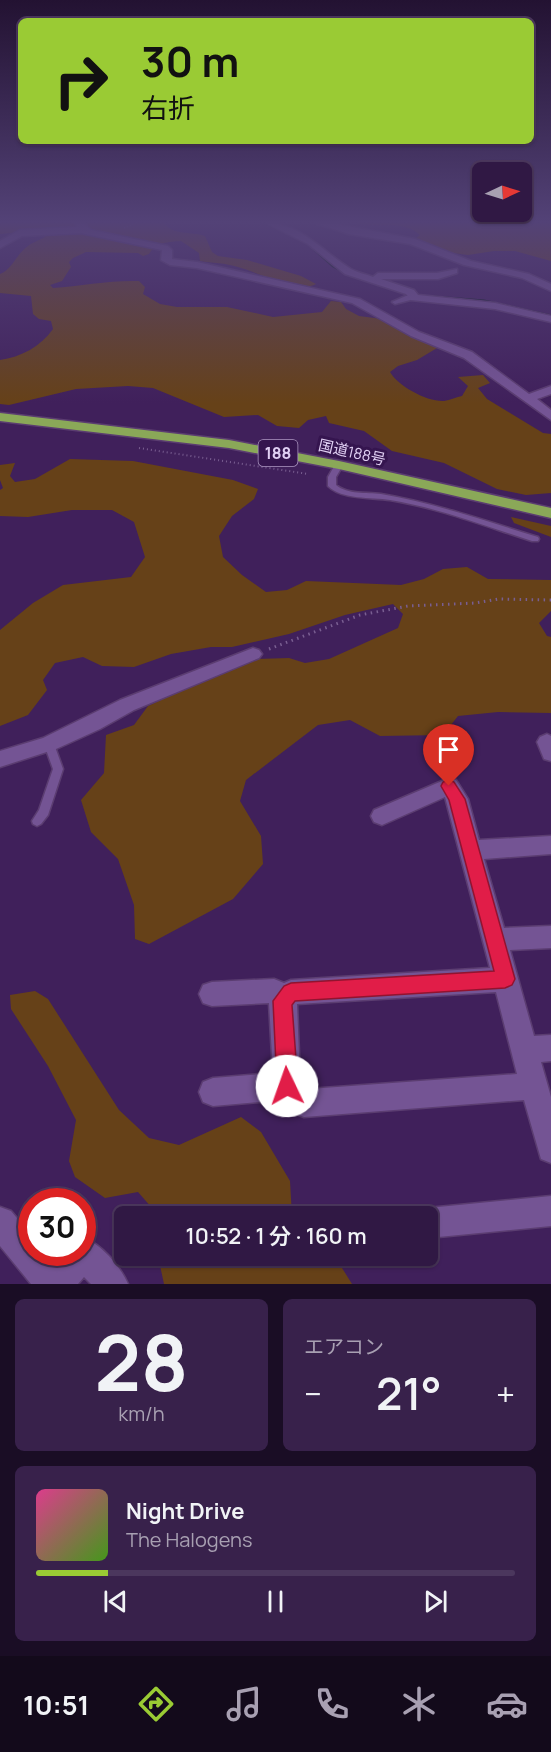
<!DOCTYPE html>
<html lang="ja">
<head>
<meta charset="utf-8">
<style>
  body { margin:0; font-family:Manrope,"Noto Sans JP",sans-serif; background:#38214b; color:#f1f3f6; height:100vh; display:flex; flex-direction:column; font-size:22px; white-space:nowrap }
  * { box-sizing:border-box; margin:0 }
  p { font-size:20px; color:#a8a0b2 }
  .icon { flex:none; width:33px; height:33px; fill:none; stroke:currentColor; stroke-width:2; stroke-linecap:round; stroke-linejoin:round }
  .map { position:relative; height:1284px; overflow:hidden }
  .sheet { display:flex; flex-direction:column; gap:15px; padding:15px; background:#1a0d25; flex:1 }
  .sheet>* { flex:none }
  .banner { position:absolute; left:18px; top:18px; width:516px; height:126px; border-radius:9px; box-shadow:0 2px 4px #0004,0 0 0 2px #4b375d; background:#9acb34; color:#111; overflow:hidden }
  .needle { width:39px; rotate:86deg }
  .buttons { position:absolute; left:472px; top:162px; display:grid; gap:12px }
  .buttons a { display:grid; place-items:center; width:60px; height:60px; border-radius:9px; background:#301844; box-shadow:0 2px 4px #0004,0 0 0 2px #4b375d; font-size:30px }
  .speed { position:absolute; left:18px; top:1188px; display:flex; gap:12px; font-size:30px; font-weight:700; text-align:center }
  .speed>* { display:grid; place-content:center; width:78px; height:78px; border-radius:50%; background:#301844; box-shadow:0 2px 4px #0004,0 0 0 2px #4b375d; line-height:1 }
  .speed .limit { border:9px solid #d22; background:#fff; color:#111 }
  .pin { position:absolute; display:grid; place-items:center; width:51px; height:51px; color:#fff; margin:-62px -26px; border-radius:50% 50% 50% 0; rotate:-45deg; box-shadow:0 0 6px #0007 }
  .pin .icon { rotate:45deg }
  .me { position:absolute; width:66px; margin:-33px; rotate:357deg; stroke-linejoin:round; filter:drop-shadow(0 0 4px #0008) }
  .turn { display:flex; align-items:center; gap:21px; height:126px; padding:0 24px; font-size:27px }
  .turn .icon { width:78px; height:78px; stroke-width:2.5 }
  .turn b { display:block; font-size:42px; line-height:51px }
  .big { font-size:45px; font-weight:600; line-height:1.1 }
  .sheet .card { flex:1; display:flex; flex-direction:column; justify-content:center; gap:9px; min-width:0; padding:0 21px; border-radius:9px; background:#38214b }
  .sheet .dial { align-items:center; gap:0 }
  .dial b { font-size:78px; line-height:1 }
  .song { display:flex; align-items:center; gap:18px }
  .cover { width:72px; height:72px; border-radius:9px; background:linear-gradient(135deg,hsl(330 70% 55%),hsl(100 70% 35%)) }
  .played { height:6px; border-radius:3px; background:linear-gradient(90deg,#9acb34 15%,#4b375d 15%) }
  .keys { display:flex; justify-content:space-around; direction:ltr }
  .heat { display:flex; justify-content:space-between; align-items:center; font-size:33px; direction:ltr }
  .sheet .tiles { flex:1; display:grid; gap:15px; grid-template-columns:1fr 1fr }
  .card:last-child { grid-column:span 2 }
  .trip { position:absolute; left:114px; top:1206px; width:324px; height:60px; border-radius:9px; background:#301844; box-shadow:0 2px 4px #0004,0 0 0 2px #4b375d; font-weight:600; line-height:60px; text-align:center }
  .menu { display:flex; height:96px; justify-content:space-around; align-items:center; background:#130a1b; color:#a8a0b2 }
  .menu .icon { width:42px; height:42px }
  .menu .selected { color:#9acb34 }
  .menu b { font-size:27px; color:#f1f3f6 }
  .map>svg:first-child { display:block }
  .green { fill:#664118 }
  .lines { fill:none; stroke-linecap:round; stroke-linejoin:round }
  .stream { stroke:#071a18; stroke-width:3 }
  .lane-casing { stroke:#5b3d71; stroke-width:3 }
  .street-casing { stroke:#5b3d71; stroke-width:3 }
  .highway-casing { stroke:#5b3d71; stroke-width:3 }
  .path-far2 { stroke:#795e91; stroke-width:1.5; stroke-dasharray:1 2; stroke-linecap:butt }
  .path-far1 { stroke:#795e91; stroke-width:2; stroke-dasharray:1 3; stroke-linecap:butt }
  .path { stroke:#795e91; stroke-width:3; stroke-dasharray:1.5 4.5; stroke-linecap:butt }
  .lane { fill:#745494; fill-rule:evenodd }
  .street { fill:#745494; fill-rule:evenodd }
  .highway { fill:#8aa858; fill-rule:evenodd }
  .route { fill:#e11d48; stroke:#92132f; stroke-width:1.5 }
  .labels { text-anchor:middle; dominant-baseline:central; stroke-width:6; stroke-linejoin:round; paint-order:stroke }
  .far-street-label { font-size:15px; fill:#e0cff3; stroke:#35154f }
  .shield { fill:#35154f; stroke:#ad97c2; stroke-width:1.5 }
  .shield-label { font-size:16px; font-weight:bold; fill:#e0cff3 }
</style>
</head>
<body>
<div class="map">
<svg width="551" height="1284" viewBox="0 0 551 1284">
  <rect width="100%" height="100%" fill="#40205b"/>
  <g class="green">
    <path d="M0 223H164C173 236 191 231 205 236L212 252 218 256 247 260 301 276 316 284C297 294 258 272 238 267 226 263 212 263 200 261L199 253 181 241C168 242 156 242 149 254L143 256 138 253 86 252 73 258 69 262 71 267 62 281 50 285 53 288C81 286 111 280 139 281L145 287 143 294 160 304 177 307H227L273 317 322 312 331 301 341 302 346 309 359 316 382 319 405 334 421 338 437 348 417 360 398 366 390 372C398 386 427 402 444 401 450 400 457 397 462 396L468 386 458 377 483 375 490 383 478 388 487 399 543 433 551 434V493L526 495 497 489 444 463 392 451 364 431 329 423 326 416 308 420 299 428 277 426 258 415 224 417 153 388 128 386 76 389 9 405 0 404V360C21 357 40 347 53 329L51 321 39 319 33 314 31 296 0 293V274C13 269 16 254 28 246 33 242 41 240 46 236L42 230 0 234Z"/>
    <path d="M356 223H551V261L515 251H494L468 255 453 253 414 240 420 235C403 219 377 228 356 223Z"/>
    <path d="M70 459 133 461 233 480 258 489 254 499 232 516 219 536 223 557 242 575 266 592 287 590 306 581 401 585 424 579 443 569 467 567 488 579 551 580V611L539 623 547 636 551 637V713L498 712 458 716 443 735 380 736 350 720 318 725 246 780 240 801 261 836 263 864 233 899 149 944 135 939 134 905 118 859 91 832 81 800 104 773 106 735 134 725 148 706 221 672 257 659 289 658 305 663 329 659 398 628 403 614 393 604 345 615 289 634 232 647H211L171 654 134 667 102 666 83 657 55 663 43 680 47 690 28 715 0 726V630L33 603 63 585 131 577 145 557 134 522 112 510H72L28 517 0 516V490L3 488 0 480V465L15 463 10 476 15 482 35 479Z"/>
    <path d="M511 517 551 526V537L514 523Z"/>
    <path d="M35 991 48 999 119 1110 149 1138 179 1145 241 1117 261 1132 290 1181 292 1216H159L138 1192 105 1198 75 1177 69 1161 76 1120 48 1066 11 1009 10 995Z"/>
    <path d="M158 1256H309L342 1268 352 1284H164Z"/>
  </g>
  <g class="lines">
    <g class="stream">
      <path d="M265 223 285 232"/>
      <path d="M314 249 333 266 350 275"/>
      <path d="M434 297 484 301 551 316"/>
    </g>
    <defs>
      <g id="lane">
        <path d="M406 296H415L418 298 395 304 392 302Z"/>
        <path d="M336 463H339L343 465 336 477V485C348 495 366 492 381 494 434 503 486 521 538 537L539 539 538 541H532C485 526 439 508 390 500 371 497 342 500 328 486V477Z"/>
        <path d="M49 740 53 741 54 744 63 769 48 815 41 824 37 826 33 824 32 821 39 810 53 769 44 744 45 741Z"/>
      </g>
      <g id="street">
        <path d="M75 223H84L91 230 168 246 172 250V259L197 262 360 299 419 332 472 352 529 394 551 386V394L537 399 551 410V420L464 358 411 336 352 303 197 268 170 265 161 260 162 250 81 233 22 236 0 248V241L20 230 77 227Z"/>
        <path d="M266 223C301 223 323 252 351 269 358 273 366 274 373 277L378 273H437L457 269V273L438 279H381L414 290 418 295 495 303 551 316V322L495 309 411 300 406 294 345 274 308 244Z"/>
        <path d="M315 223H331L415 239 471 261 529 274 551 284V291L522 278 464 265 410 244 349 234Z"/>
        <path d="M253 648 259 650 262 654 259 658 134 710 100 729 56 749 0 767V751L43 738 120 700Z"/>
        <path d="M547 734 551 736V761L544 759 537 742 540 737Z"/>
        <path d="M449 778 456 780 468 799 479 840 551 836V854L484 859 504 928 551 926V948L510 950 534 1036 551 1035V1061L541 1062 551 1097V1163L541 1159 524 1100 304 1117 294 1113 282 1100 213 1106 203 1102 199 1092 203 1082 213 1078 273 1073 269 1003 212 1006 203 1003 199 994 203 985 212 982 274 979 284 983 291 980 490 968 445 797 382 825 374 822 371 816 374 810ZM496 992 517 1074 309 1089 300 1080 297 1004Z"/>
        <path d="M551 1196V1226L428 1238V1216H416L417 1212 428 1208Z"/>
        <path d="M0 1207 11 1211 32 1236V1252H45L54 1263 64 1252H82L84 1238C102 1245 120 1266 128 1284H91L84 1277 78 1284H31L0 1246Z"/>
      </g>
      <path id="highway" d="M0 413 229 440 339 461 551 508V518L339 469 229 448 0 421Z"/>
    </defs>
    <use href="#lane" class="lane-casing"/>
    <use href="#street" class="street-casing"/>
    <use href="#highway" class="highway-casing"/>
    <path class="path-far2" d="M124 228 136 223"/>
    <path class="path-far1" d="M139 448 308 474"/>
    <path class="path" d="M269 649 360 615 408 606 475 603 499 599 551 600"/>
    <use href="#lane" class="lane"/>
    <use href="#street" class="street"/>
    <use href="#highway" class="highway"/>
  </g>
  <linearGradient id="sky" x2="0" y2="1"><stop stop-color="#231232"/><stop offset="0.55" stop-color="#534277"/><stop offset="1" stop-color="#534277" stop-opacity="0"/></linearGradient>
  <rect width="551" height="403" fill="url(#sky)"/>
  <path class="route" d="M449 780 454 782 465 799 515 979 512 985 505 988 295 1001 292 1005 298 1086 295 1093 287 1096 280 1093 277 1086 273 1001 284 986 291 983 494 971 449 800 441 786 443 782Z"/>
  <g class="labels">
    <g class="far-street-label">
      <text transform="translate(352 452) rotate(13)">国道188号</text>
    </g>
    <rect class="shield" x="258.5" y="440" width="39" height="26" rx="4.5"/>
    <g class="shield-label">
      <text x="278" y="453">188</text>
    </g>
  </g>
</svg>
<div class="buttons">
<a><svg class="needle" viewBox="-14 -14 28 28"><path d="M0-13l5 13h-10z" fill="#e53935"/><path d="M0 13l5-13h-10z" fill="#a8a0b2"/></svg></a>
</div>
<div class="speed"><div class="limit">30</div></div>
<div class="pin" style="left:449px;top:786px;background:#d93025"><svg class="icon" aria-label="arrive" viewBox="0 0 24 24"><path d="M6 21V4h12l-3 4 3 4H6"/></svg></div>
<svg class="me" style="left:287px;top:1086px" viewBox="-20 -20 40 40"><circle r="19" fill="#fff"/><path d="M0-13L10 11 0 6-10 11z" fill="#e11d48"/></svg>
<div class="trip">10:52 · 1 分 · 160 m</div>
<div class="banner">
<div class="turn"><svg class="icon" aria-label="right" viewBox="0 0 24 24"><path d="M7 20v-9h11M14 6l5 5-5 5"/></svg><div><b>30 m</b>右折</div></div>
</div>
</div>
<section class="sheet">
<div class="tiles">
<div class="card dial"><b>28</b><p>km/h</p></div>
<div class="card"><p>エアコン</p>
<div class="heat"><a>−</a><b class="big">21°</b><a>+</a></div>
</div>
<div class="card">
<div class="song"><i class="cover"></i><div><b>Night Drive</b><p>The Halogens</p></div></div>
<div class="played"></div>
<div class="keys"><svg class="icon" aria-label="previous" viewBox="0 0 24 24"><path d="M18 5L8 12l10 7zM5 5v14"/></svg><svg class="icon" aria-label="pause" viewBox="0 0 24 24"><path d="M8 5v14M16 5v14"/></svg><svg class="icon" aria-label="next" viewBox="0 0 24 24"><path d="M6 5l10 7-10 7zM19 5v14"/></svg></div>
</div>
</div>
</section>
<nav class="menu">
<b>10:51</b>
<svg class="icon selected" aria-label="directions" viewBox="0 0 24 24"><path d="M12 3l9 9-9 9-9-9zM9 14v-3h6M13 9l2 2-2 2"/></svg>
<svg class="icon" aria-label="music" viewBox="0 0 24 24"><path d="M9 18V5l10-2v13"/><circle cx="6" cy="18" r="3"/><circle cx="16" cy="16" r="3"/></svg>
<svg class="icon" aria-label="phone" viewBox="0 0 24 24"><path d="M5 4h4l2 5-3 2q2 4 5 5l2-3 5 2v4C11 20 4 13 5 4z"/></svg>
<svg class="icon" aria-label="climate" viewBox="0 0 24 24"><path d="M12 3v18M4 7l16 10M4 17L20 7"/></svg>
<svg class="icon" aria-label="car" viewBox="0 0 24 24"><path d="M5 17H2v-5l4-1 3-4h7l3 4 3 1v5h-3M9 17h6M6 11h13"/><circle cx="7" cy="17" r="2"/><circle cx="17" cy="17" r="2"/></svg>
</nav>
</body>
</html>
